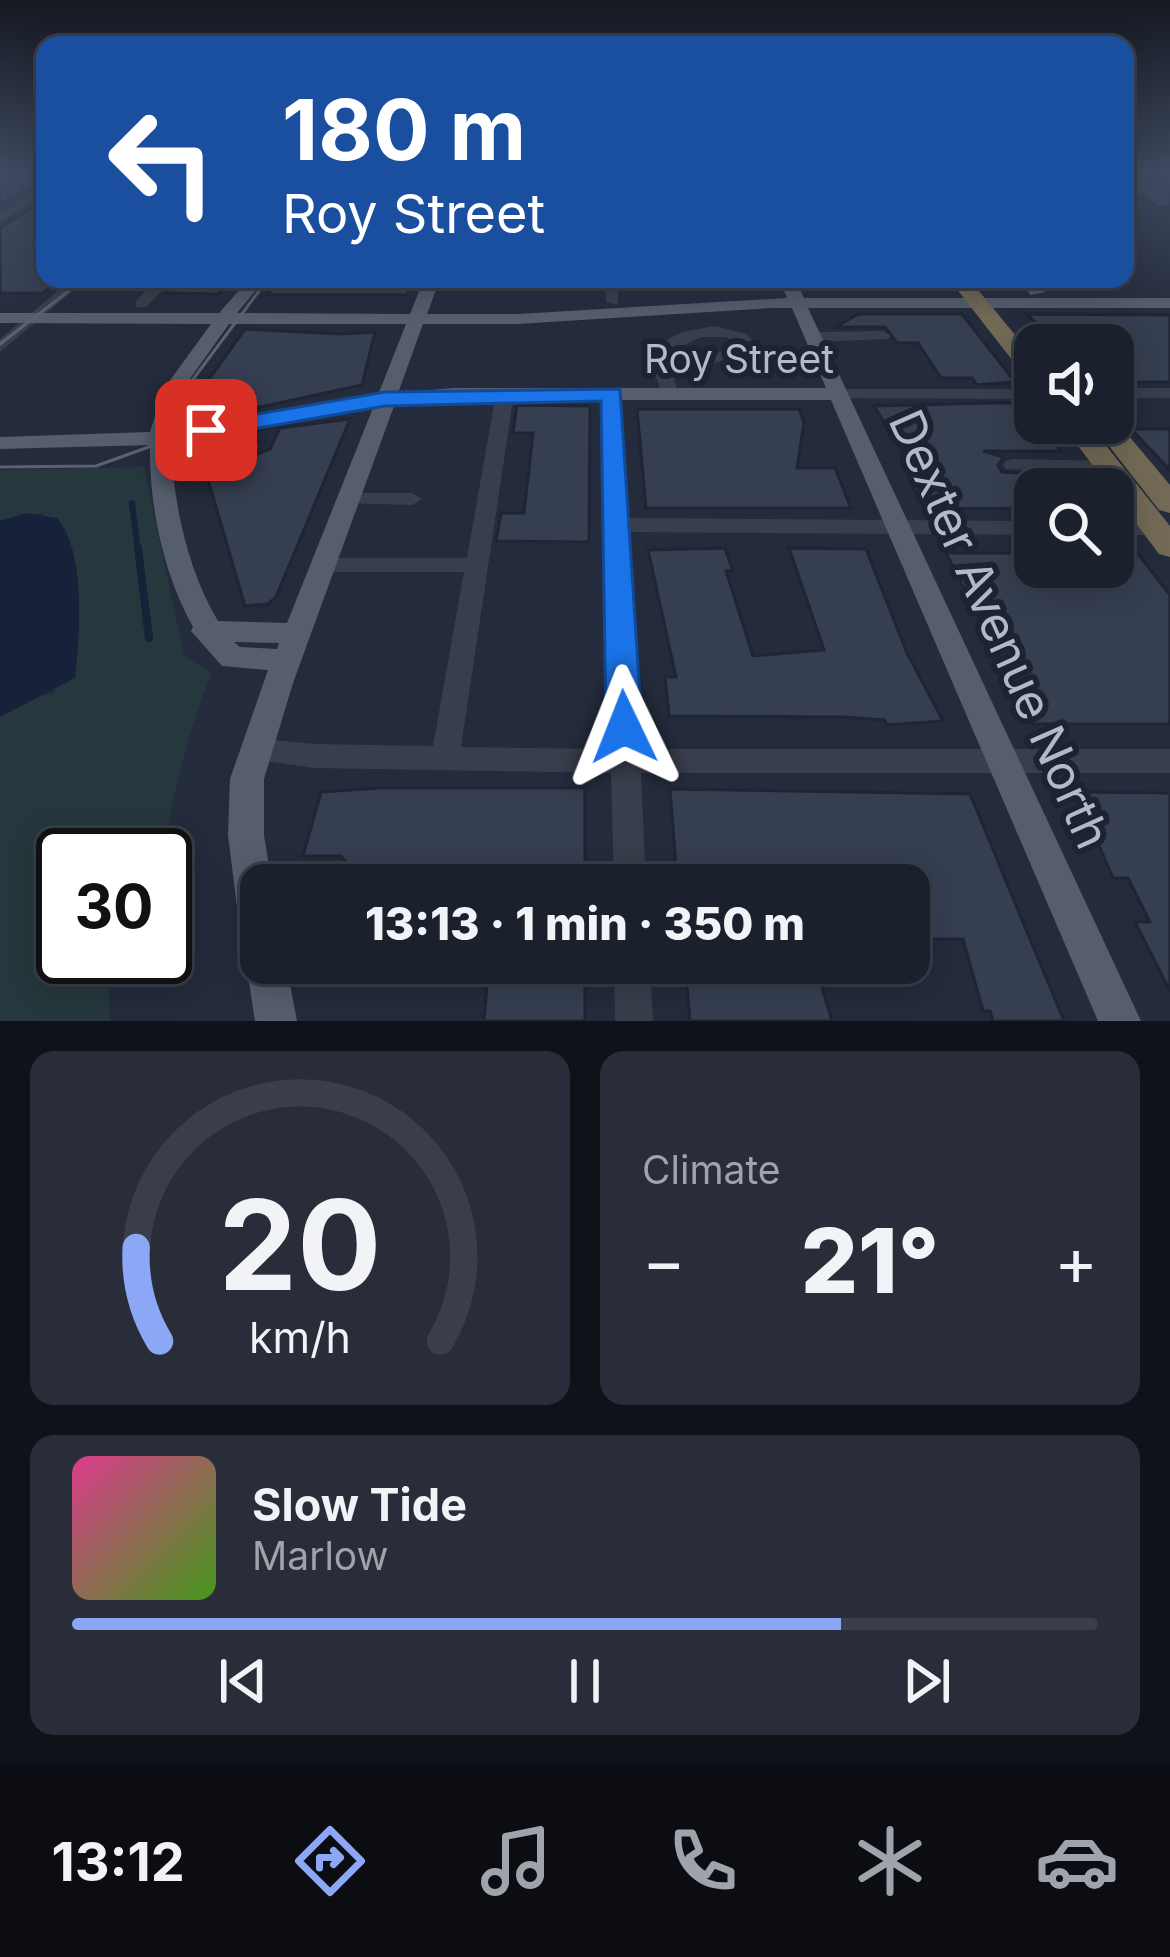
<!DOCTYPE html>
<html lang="en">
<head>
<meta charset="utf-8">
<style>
  body { margin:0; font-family:Inter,sans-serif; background:#282d39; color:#f1f3f6; height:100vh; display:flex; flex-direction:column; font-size:45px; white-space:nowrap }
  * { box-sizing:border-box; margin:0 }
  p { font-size:39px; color:#a0a3aa }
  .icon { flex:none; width:66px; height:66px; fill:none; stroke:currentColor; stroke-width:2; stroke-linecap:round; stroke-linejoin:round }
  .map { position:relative; height:1021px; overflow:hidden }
  .details { display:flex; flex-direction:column; gap:30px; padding:30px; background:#0f1219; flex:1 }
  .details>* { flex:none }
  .banner { position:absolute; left:36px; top:36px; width:1098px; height:252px; border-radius:24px; box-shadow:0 6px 30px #0003,0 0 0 3px #393e49; background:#1a4fa0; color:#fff; overflow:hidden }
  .controls { position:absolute; left:1014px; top:324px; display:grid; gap:24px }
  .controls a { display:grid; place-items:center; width:120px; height:120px; border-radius:24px; background:#1b202d; box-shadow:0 6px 30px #0003,0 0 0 3px #393e49; font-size:60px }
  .speed { position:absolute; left:36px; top:828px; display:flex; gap:24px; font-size:60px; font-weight:700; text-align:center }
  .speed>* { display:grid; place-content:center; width:156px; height:156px; border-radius:50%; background:#1b202d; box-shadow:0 6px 30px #0003,0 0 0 3px #393e49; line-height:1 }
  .speed .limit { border:6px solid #111; border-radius:18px; background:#fff; color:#111 }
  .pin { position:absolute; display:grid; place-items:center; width:102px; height:102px; color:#fff; margin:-51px; border-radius:24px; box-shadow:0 6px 18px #0006 }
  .me { position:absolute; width:132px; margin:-66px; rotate:358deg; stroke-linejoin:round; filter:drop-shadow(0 0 9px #0008) }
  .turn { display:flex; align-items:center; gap:42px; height:252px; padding:0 48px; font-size:54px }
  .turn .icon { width:156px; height:156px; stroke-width:2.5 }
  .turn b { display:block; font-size:84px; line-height:102px }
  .big { font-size:90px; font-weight:800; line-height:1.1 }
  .details .card { flex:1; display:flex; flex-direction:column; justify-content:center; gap:18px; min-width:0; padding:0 42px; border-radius:24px; background:#282d39 }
  .details .dial { align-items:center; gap:0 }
  .dial svg { height:312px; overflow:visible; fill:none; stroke:#393e49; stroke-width:7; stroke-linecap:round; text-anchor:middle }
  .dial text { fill:#f1f3f6; stroke:none }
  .song { display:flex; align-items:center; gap:36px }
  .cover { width:144px; height:144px; border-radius:18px; background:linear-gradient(135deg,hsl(330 70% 55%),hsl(100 70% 35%)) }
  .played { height:12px; border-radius:6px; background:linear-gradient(90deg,#8ba7f5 75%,#393e49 75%) }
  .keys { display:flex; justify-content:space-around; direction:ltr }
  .heat { display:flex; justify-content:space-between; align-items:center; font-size:66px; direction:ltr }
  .details .tiles { flex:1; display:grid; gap:30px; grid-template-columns:1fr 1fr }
  .card:last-child { grid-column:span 2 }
  .trip { position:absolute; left:240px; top:864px; width:690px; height:120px; border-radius:24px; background:#1b202d; box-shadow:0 6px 30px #0003,0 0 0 3px #393e49; font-weight:800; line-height:120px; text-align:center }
  .dock { display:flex; height:192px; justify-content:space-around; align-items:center; background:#0b0d12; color:#a0a3aa }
  .dock .icon { width:84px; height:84px }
  .dock .selected { color:#8ba7f5 }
  .dock b { font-size:54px; color:#f1f3f6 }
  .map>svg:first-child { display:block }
  .green { fill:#26383d }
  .water { fill:#17213a }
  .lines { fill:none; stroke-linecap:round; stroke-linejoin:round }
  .stream-far1 { stroke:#17213a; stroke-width:6 }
  .stream { stroke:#17213a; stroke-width:8 }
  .building { fill:#363f52; stroke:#1f2533; stroke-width:3 }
  .minor { fill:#383e4c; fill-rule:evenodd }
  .major { fill:#565d6c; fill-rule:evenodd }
  .highway { fill:#726a55; fill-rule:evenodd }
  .tram { stroke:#5a6173; stroke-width:3 }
  .route { fill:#1a73e8; stroke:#114b97; stroke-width:3 }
  .labels { text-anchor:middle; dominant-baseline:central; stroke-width:12; stroke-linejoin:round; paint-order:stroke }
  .street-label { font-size:39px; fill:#b3b9c8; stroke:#1d2331 }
  .near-street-label { font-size:48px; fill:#b3b9c8; stroke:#1d2331 }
</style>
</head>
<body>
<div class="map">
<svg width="1170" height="1021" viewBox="0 0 1170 1021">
  <rect width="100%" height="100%" fill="#242b3c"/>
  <path class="green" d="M144 467 184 656 212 673C192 722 174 786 165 844L137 855H63V957H107L110 1021H0V717L32 697 55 693 43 513 0 521V470Z"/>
  <path class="water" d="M27 513 57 518C86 551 80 636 75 678L0 717V521Z"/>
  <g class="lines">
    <path class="stream-far1" d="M132 503 138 551"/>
    <path class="stream" d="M138 548 149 638"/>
  </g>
  <g class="building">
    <path d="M13 174 45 178 0 205V183Z"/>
    <path d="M1125 174 1170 193V207H1158L1136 193 1125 203Z"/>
    <path d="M45 200V232L36 235 34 245 45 250V279H60L43 293H0V228Z"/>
    <path d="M177 279H231L218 294 166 293Z"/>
    <path d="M279 279H414L407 295H267Z"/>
    <path d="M858 314H962L1015 382 977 385 972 378H941L918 343H897L885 327H836Z"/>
    <path d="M1027 314 1170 315V382H1113V345H1057Z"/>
    <path d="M245 329 339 334 375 332 362 385 205 419 199 393Z"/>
    <path d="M991 403H1023L1061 451H983L1004 457 998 465 1002 472 1063 476 1094 489H1035V509L924 508 911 483 923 484 874 406Z"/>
    <path d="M517 405 590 406 589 542 496 541 501 513H524L533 433H513Z"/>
    <path d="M637 409H799L804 422 797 468H835L851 508H646Z"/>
    <path d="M350 419 276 597 268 604 245 606 199 449H237L251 456 270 449 280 428Z"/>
    <path d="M1131 429H1170V470Z"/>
    <path d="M725 548 733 571H726L753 656 824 650 789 548 866 549 907 653 943 721 887 725 884 720 844 717 669 716 665 677H676L648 550Z"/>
    <path d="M1113 550H1135L1170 595V724H1033L946 553H1035V567H1113Z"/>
    <path d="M379 788H585V885H366L341 856H303L321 792Z"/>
    <path d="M670 789 970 794 1064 1021H993L990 1011H983L963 939H909V885H686L684 867H676Z"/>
    <path d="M1076 792 1170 793V991L1135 922H1150L1128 878H1113Z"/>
    <path d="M489 963H585V1021H484Z"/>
    <path d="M685 963H815L832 1021H690Z"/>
  </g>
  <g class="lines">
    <g class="minor">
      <path d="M0 174H9L0 179Z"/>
      <path d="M45 187V195L0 222V213Z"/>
      <path d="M45 236V245H38V239Z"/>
      <path d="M72 279H87L0 352V339Z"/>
      <path d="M158 279H173L146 307H136V301Z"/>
      <path d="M604 279H618V305L606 302Z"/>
      <path d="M715 326 746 334 759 346 674 379 678 394 675 398H663L657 379 647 371 646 351 682 332ZM702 337H726L740 345 666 371 663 369 660 356Z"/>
      <path d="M883 331 891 336 888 339 813 342 805 337 813 332Z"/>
      <path d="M505 388 514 393 461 747 611 749 603 394 612 389 621 394 627 518 1035 521V535L628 532 639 749H1170V773H641L646 885H614L611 773 314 768 245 758 241 750 245 742 255 738 314 744 433 746 464 572H325L314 565 325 558H467L496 393Z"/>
      <rect x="1113" y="388" width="57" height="10"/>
      <path d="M839 389H1035V399L833 398 830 394Z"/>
      <path d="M239 419 245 420 259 446 257 450 250 452 243 450 230 424Z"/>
      <path d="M1013 459 1109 461 1119 467 1109 473 1006 469 1003 465 1006 461Z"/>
      <path d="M349 493H412L422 499 412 505 342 503 339 499 342 495Z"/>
      <path d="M1113 521H1156L1167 528 1156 535H1113Z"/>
      <path d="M614 963H650L653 1021H615Z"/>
    </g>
    <g class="major">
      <path d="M249 279H265L237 313 410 314 424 279H440L427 314H518L787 298 779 279H795L804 298H1170V308H808L1141 1021H1098L831 400H453L394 406 293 683 264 779V835L272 885H261V963H286L297 1021H255L246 963 250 954 241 939 228 835 230 779 268 670 222 666 191 631 193 627C163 573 149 506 150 445L0 449V437L150 432 163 390 211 324 0 323V313H219ZM770 308H792L826 388H453L398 393 423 324H518ZM229 324H406L378 395 171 429 182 390ZM373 408 287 623 218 621C187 569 173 502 171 442ZM234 642 279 643 277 649 240 647Z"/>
      <path d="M1016 279H1033L1045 292 1031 295Z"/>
    </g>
    <g class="highway">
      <path d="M949 279H969L1035 359V381L1027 379Z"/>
      <path d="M1113 417 1170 485V513L1159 510 1091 423H1113Z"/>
      <path d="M1061 423H1088L1170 526V557L1159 554Z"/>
    </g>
    <g class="tram">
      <path d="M0 344 84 279"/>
      <path d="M0 467 96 466 157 444 172 427 188 386 268 279"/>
    </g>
  </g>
  <linearGradient id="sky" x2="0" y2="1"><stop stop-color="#141821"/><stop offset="0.55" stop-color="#3f4a61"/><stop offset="1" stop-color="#3f4a61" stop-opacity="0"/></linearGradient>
  <rect width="1170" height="317" fill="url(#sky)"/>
  <path class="route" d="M620 389 642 727 637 737 624 742 611 737 606 727 601 401 385 406 206 437 194 430 206 423 385 392Z"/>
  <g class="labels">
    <g class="street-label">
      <text x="739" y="358">Roy Street</text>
    </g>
    <g class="near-street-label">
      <text transform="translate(1000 629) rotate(66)">Dexter Avenue North</text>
    </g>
  </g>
</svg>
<div class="controls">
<a><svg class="icon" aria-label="sound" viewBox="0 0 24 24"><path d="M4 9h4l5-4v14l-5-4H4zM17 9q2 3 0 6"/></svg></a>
<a><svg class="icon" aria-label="search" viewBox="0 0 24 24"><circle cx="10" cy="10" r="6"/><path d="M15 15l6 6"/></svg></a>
</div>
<div class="speed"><div class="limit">30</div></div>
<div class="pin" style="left:206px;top:430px;background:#d93025"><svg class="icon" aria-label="arrive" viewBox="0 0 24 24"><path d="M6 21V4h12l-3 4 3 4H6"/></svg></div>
<svg class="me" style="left:624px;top:727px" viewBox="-20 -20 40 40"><path d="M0-17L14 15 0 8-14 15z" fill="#1a73e8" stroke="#fff" stroke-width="4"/></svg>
<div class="trip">13:13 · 1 min · 350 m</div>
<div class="banner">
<div class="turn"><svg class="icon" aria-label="left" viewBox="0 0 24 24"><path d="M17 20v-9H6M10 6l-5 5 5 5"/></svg><div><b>180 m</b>Roy Street</div></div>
</div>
</div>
<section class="details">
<div class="tiles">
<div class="card dial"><svg viewBox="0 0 100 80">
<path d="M14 69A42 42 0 1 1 86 69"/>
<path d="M14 69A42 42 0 0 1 8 45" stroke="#8ba7f5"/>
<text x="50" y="56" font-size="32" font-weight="700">20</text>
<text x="50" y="72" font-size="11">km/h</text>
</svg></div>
<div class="card"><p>Climate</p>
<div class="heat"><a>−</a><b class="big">21°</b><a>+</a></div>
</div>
<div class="card">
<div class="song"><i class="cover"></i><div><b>Slow Tide</b><p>Marlow</p></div></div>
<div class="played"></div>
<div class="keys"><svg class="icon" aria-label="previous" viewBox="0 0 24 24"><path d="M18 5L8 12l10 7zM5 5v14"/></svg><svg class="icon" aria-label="pause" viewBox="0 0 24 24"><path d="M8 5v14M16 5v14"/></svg><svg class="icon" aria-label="next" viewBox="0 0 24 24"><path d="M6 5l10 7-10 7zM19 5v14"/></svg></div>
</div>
</div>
</section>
<nav class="dock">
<b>13:12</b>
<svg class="icon selected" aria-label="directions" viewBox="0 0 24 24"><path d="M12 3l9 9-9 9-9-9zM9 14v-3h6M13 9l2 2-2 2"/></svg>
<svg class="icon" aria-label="music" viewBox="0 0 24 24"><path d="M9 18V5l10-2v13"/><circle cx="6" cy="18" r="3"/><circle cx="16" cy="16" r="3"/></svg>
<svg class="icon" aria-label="phone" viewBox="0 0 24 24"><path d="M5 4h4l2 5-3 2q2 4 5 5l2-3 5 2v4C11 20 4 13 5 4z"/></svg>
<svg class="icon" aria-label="climate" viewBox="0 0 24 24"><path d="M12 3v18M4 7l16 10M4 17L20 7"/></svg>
<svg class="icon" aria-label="car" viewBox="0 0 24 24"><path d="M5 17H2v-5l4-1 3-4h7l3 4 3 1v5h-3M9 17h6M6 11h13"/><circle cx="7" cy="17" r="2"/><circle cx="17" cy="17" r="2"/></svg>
</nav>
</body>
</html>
